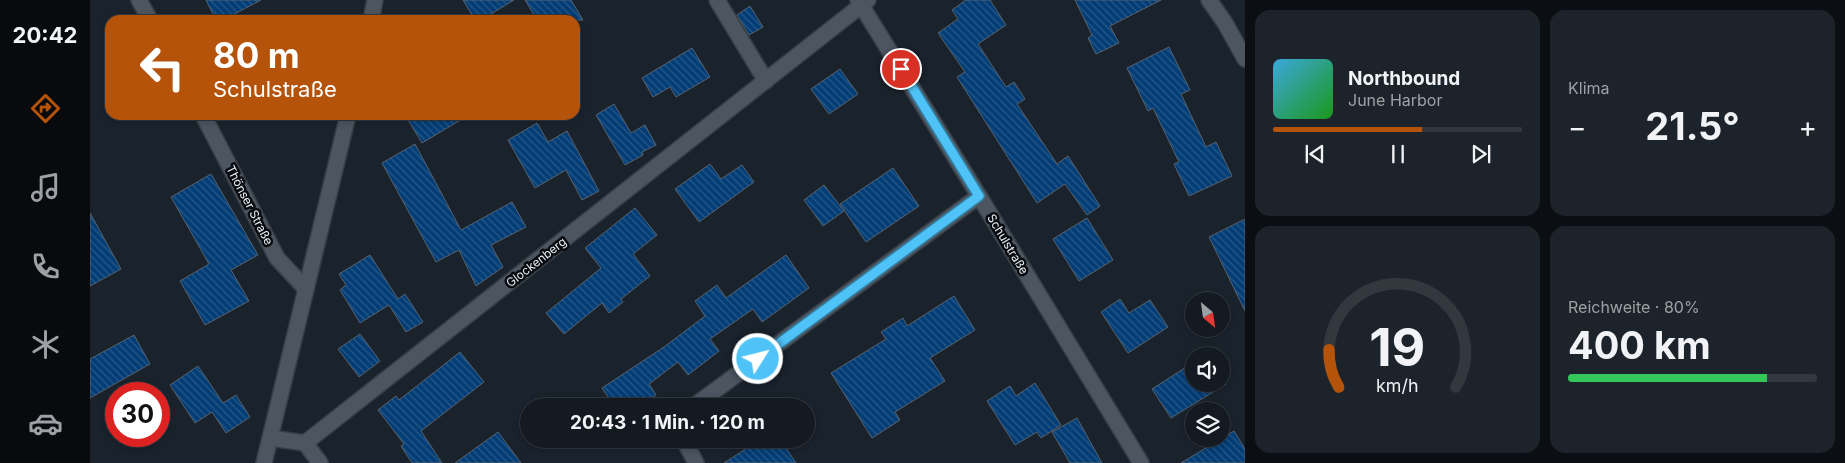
<!DOCTYPE html>
<html lang="de">
<head>
<meta charset="utf-8">
<style>
  body { margin:0; font-family:Inter,sans-serif; background:#1d232a; color:#f1f3f6; height:100vh; display:flex; flex-direction:column; font-size:19px; white-space:nowrap }
  * { box-sizing:border-box; margin:0 }
  p { font-size:16px; color:#9da1a5 }
  .icon { flex:none; width:28px; height:28px; fill:none; stroke:currentColor; stroke-width:2; stroke-linecap:round; stroke-linejoin:round }
  .map { position:relative; flex:1; overflow:hidden }
  .side { display:flex; flex-direction:column; gap:10px; padding:10px; background:#0b0e12; width:600px }
  .side>* { flex:none }
  .hud { position:absolute; left:15px; top:15px; width:475px; height:105px; border-radius:15px; box-shadow:0 2px 8px #0003,0 0 0 1px #33383f; background:#b45309; color:#fff; overflow:hidden }
  .needle { width:32px; rotate:151deg }
  .buttons { position:absolute; left:1095px; top:292px; display:grid; gap:10px }
  .buttons a { display:grid; place-items:center; width:45px; height:45px; border-radius:50%; background:#141a21; box-shadow:0 2px 8px #0003,0 0 0 1px #33383f; font-size:25px }
  .speed { position:absolute; left:15px; top:382px; display:flex; gap:10px; font-size:25px; font-weight:700; text-align:center }
  .speed>* { display:grid; place-content:center; width:65px; height:65px; border-radius:50%; background:#141a21; box-shadow:0 2px 8px #0003,0 0 0 1px #33383f; line-height:1 }
  .speed .limit { border:8px solid #d22; background:#fff; color:#111 }
  .pin { position:absolute; display:grid; place-items:center; width:42px; height:42px; color:#fff; margin:-21px; border:2px solid #fff; border-radius:50%; box-shadow:0 1px 5px #0007 }
  .me { position:absolute; width:55px; margin:-28px; rotate:54deg; stroke-linejoin:round; filter:drop-shadow(0 0 4px #0008) }
  .turn { display:flex; align-items:center; gap:18px; height:105px; padding:0 25px; font-size:22px }
  .turn .icon { width:65px; height:65px; stroke-width:2.5 }
  .turn b { display:block; font-size:35px; line-height:42px }
  .big { font-size:38px; font-weight:700; line-height:1.1 }
  .side .card { flex:1; display:flex; flex-direction:column; justify-content:center; gap:8px; min-width:0; padding:0 18px; border-radius:15px; background:#1d232a }
  .side .dial { align-items:center; gap:0 }
  .dial svg { height:130px; overflow:visible; fill:none; stroke:#33383f; stroke-width:7; stroke-linecap:round; text-anchor:middle }
  .dial text { fill:#f1f3f6; stroke:none }
  .song { display:flex; align-items:center; gap:15px }
  .cover { width:60px; height:60px; border-radius:8px; background:linear-gradient(135deg,hsl(200 70% 55%),hsl(120 70% 35%)) }
  .played { height:5px; border-radius:2px; background:linear-gradient(90deg,#b45309 60%,#33383f 60%) }
  .keys { display:flex; justify-content:space-around; direction:ltr }
  .heat { display:flex; justify-content:space-between; align-items:center; font-size:28px; direction:ltr }
  .charge { height:8px; border-radius:4px; background:linear-gradient(90deg,#34c759 80%,#33383f 0) }
  .side .tiles { flex:1; display:grid; gap:10px; grid-template-columns:repeat(2,1fr) }
  .trip { position:absolute; left:430px; top:398px; width:295px; height:50px; border-radius:25px; background:#141a21; box-shadow:0 2px 8px #0003,0 0 0 1px #33383f; font-weight:700; line-height:50px; text-align:center }
  main { display:flex; flex:1; min-height:0 }
  .tabs { display:flex; flex-direction:column; width:90px; justify-content:space-around; align-items:center; background:#080a0d; color:#9da1a5 }
  .tabs .icon { width:35px; height:35px }
  .tabs .active { color:#b45309 }
  .tabs b { font-size:22px; color:#f1f3f6 }
  .map>svg:first-child { display:block }
  .building { fill:url(#building-back-hatch); stroke:#59626e }
  .lines { fill:none; stroke-linecap:round; stroke-linejoin:round }
  .minor-casing { stroke:#373e46; stroke-width:18 }
  .tertiary-casing { stroke:#373e46; stroke-width:18 }
  .minor { stroke:#4c5560; stroke-width:15 }
  .tertiary { stroke:#4c5560; stroke-width:15 }
  .route-casing { stroke:#337fa1; stroke-width:12 }
  .route { stroke:#4fc3f7; stroke-width:9 }
  .labels { text-anchor:middle; dominant-baseline:central; stroke-width:5; stroke-linejoin:round; paint-order:stroke }
  .street-label { font-size:12px; fill:#e9eff5; stroke:#080b10 }
</style>
</head>
<body>
<main>
<nav class="tabs">
<b>20:42</b>
<svg class="icon active" aria-label="directions" viewBox="0 0 24 24"><path d="M12 3l9 9-9 9-9-9zM9 14v-3h6M13 9l2 2-2 2"/></svg>
<svg class="icon" aria-label="music" viewBox="0 0 24 24"><path d="M9 18V5l10-2v13"/><circle cx="6" cy="18" r="3"/><circle cx="16" cy="16" r="3"/></svg>
<svg class="icon" aria-label="phone" viewBox="0 0 24 24"><path d="M5 4h4l2 5-3 2q2 4 5 5l2-3 5 2v4C11 20 4 13 5 4z"/></svg>
<svg class="icon" aria-label="climate" viewBox="0 0 24 24"><path d="M12 3v18M4 7l16 10M4 17L20 7"/></svg>
<svg class="icon" aria-label="car" viewBox="0 0 24 24"><path d="M5 17H2v-5l4-1 3-4h7l3 4 3 1v5h-3M9 17h6M6 11h13"/><circle cx="7" cy="17" r="2"/><circle cx="17" cy="17" r="2"/></svg>
</nav>
<div class="map">
<svg width="1155" height="463" viewBox="0 0 1155 463">
  <defs>
    <pattern id="building-back-hatch" width="6" height="6" patternUnits="userSpaceOnUse" patternTransform="scale(1.25)"><rect width="6" height="6" fill="#023d76"/><path d="M-1 5l2 2M0 0l6 6M5-1l2 2" fill="none" stroke="#27598a"/></pattern>
  </defs>
  <rect width="100%" height="100%" fill="#1a222c"/>
  <g class="building">
    <path d="M116 0H171L133 20H126Z"/>
    <path d="M373 0H424L391 20H385Z"/>
    <path d="M435 0H481L493 20H447Z"/>
    <path d="M876 0H900L916 25 888 44 916 87 924 82 935 99 927 104 967 164 978 156 1010 206 997 215 975 184 947 203 867 77 875 72 848 33 868 19 862 10Z"/>
    <path d="M985 0H1071L1020 26 1029 43 1006 54 998 38 1002 35Z"/>
    <path d="M660 6 673 27 659 35 647 15Z"/>
    <path d="M1079 47 1100 90 1091 94 1116 147 1126 142 1142 176 1099 196 1084 164 1089 162 1063 108 1058 111 1037 68Z"/>
    <path d="M602 48 620 77 586 97 580 87 563 97 552 78Z"/>
    <path d="M750 69 768 94 739 114 721 89Z"/>
    <path d="M524 104 541 133 555 125 566 145 552 152 553 155 535 165 506 115Z"/>
    <path d="M315 115H379L332 143Z"/>
    <path d="M447 123 458 142 477 131 509 191 492 200 476 170 445 188 418 140Z"/>
    <path d="M325 144 371 230 422 202 436 227 401 245 413 267 386 286 369 250 346 262 292 163Z"/>
    <path d="M620 164 631 179 652 165 664 182 609 222 585 189Z"/>
    <path d="M803 168 829 206 776 242 750 204Z"/>
    <path d="M121 174 168 255 141 270 159 301 115 325 90 281 119 264 81 197Z"/>
    <path d="M734 185 754 211 733 226 714 200Z"/>
    <path d="M545 208 567 235 543 254 560 276 531 299 533 302 519 313 512 303 474 334 456 313 511 268 495 248Z"/>
    <path d="M0 213 31 269 0 286Z"/>
    <path d="M997 218 1023 260 989 281 963 239Z"/>
    <path d="M1155 219V311L1119 237Z"/>
    <path d="M280 255 308 299 315 294 333 322 316 332 299 305 270 323 250 290 256 285 249 274Z"/>
    <path d="M696 255 719 288 672 322 663 309 620 339 629 351 598 375 588 362 559 384 566 395 550 406H524L512 388 574 347 615 316 605 301 627 285 636 298Z"/>
    <path d="M864 296 885 330 840 358 855 381 805 412 810 420 782 438 741 373 796 339 791 332 813 318 817 326Z"/>
    <path d="M1030 299 1039 313 1060 300 1078 327 1038 353 1011 312Z"/>
    <path d="M270 334 290 361 269 377 248 349Z"/>
    <path d="M44 335 60 364 0 398V359Z"/>
    <path d="M370 352 394 382 331 431 352 463H322L311 446 314 444 288 410 306 396 309 400Z"/>
    <path d="M1104 362V384H1136L1081 418 1062 389Z"/>
    <path d="M108 366 133 403 146 395 160 417 136 433 122 412 105 423 80 385Z"/>
    <path d="M945 383 971 425 951 438 947 432 925 445 897 401 920 386 926 396Z"/>
    <path d="M987 418 1012 463H980L962 432Z"/>
    <path d="M1144 431 1155 449V463H1091Z"/>
    <path d="M408 432 431 463H365Z"/>
    <path d="M671 439H690L706 463H634Z"/>
  </g>
  <g class="lines">
    <defs>
      <g id="minor">
        <path d="M49 0 60 20"/>
        <path d="M627 0 676 81"/>
        <path d="M768 0 889 196 1051 463"/>
        <path d="M1119 0 1135 23 1155 59"/>
        <path d="M113 115 187 258 216 289"/>
        <path d="M604 406 889 196"/>
        <path d="M180 438 215 443 230 463"/>
        <path d="M596 439 597 446 606 463"/>
        <path d="M215 443 778 0"/>
      </g>
      <g id="tertiary">
        <path d="M281 20 285 0"/>
        <path d="M174 463 258 115"/>
      </g>
    </defs>
    <use href="#minor" class="minor-casing"/>
    <use href="#tertiary" class="tertiary-casing"/>
    <use href="#minor" class="minor"/>
    <use href="#tertiary" class="tertiary"/>
  </g>
  <g class="lines">
    <defs>
      <path id="route" d="M668 359 889 196 811 69"/>
    </defs>
    <use href="#route" class="route-casing"/>
    <use href="#route" class="route"/>
  </g>
  <g class="labels">
    <g class="street-label">
      <text transform="translate(160 205) rotate(63)">Thönser Straße</text>
      <text transform="translate(918 244) rotate(59)">Schulstraße</text>
      <text transform="translate(446 262) rotate(-38)">Glockenberg</text>
    </g>
  </g>
</svg>
<div class="buttons">
<a><svg class="needle" viewBox="-14 -14 28 28"><path d="M0-13l5 13h-10z" fill="#e53935"/><path d="M0 13l5-13h-10z" fill="#9da1a5"/></svg></a>
<a><svg class="icon" aria-label="sound" viewBox="0 0 24 24"><path d="M4 9h4l5-4v14l-5-4H4zM17 9q2 3 0 6"/></svg></a>
<a><svg class="icon" aria-label="layers" viewBox="0 0 24 24"><path d="M12 4l9 5-9 5-9-5zM3 14l9 5 9-5"/></svg></a>
</div>
<div class="speed"><div class="limit">30</div></div>
<div class="pin" style="left:811px;top:69px;background:#d93025"><svg class="icon" aria-label="arrive" viewBox="0 0 24 24"><path d="M6 21V4h12l-3 4 3 4H6"/></svg></div>
<svg class="me" style="left:668px;top:359px" viewBox="-20 -20 40 40"><circle r="17" fill="#4fc3f7" stroke="#fff" stroke-width="3"/><path d="M0-11L8 9 0 5-8 9z" fill="#fff"/></svg>
<div class="trip">20:43 · 1 Min. · 120 m</div>
<div class="hud">
<div class="turn"><svg class="icon" aria-label="left" viewBox="0 0 24 24"><path d="M17 20v-9H6M10 6l-5 5 5 5"/></svg><div><b>80 m</b>Schulstraße</div></div>
</div>
</div>
<section class="side">
<div class="tiles">
<div class="card">
<div class="song"><i class="cover"></i><div><b>Northbound</b><p>June Harbor</p></div></div>
<div class="played"></div>
<div class="keys"><svg class="icon" aria-label="previous" viewBox="0 0 24 24"><path d="M18 5L8 12l10 7zM5 5v14"/></svg><svg class="icon" aria-label="pause" viewBox="0 0 24 24"><path d="M8 5v14M16 5v14"/></svg><svg class="icon" aria-label="next" viewBox="0 0 24 24"><path d="M6 5l10 7-10 7zM19 5v14"/></svg></div>
</div>
<div class="card"><p>Klima</p>
<div class="heat"><a>−</a><b class="big">21.5°</b><a>+</a></div>
</div>
<div class="card dial"><svg viewBox="0 0 100 80">
<path d="M14 69A42 42 0 1 1 86 69"/>
<path d="M14 69A42 42 0 0 1 8 46" stroke="#b45309"/>
<text x="50" y="56" font-size="32" font-weight="700">19</text>
<text x="50" y="72" font-size="11">km/h</text>
</svg></div>
<div class="card"><p>Reichweite · 80%</p><b class="big">400 km</b><div class="charge"></div></div>
</div>
</section>
</main>
</body>
</html>
